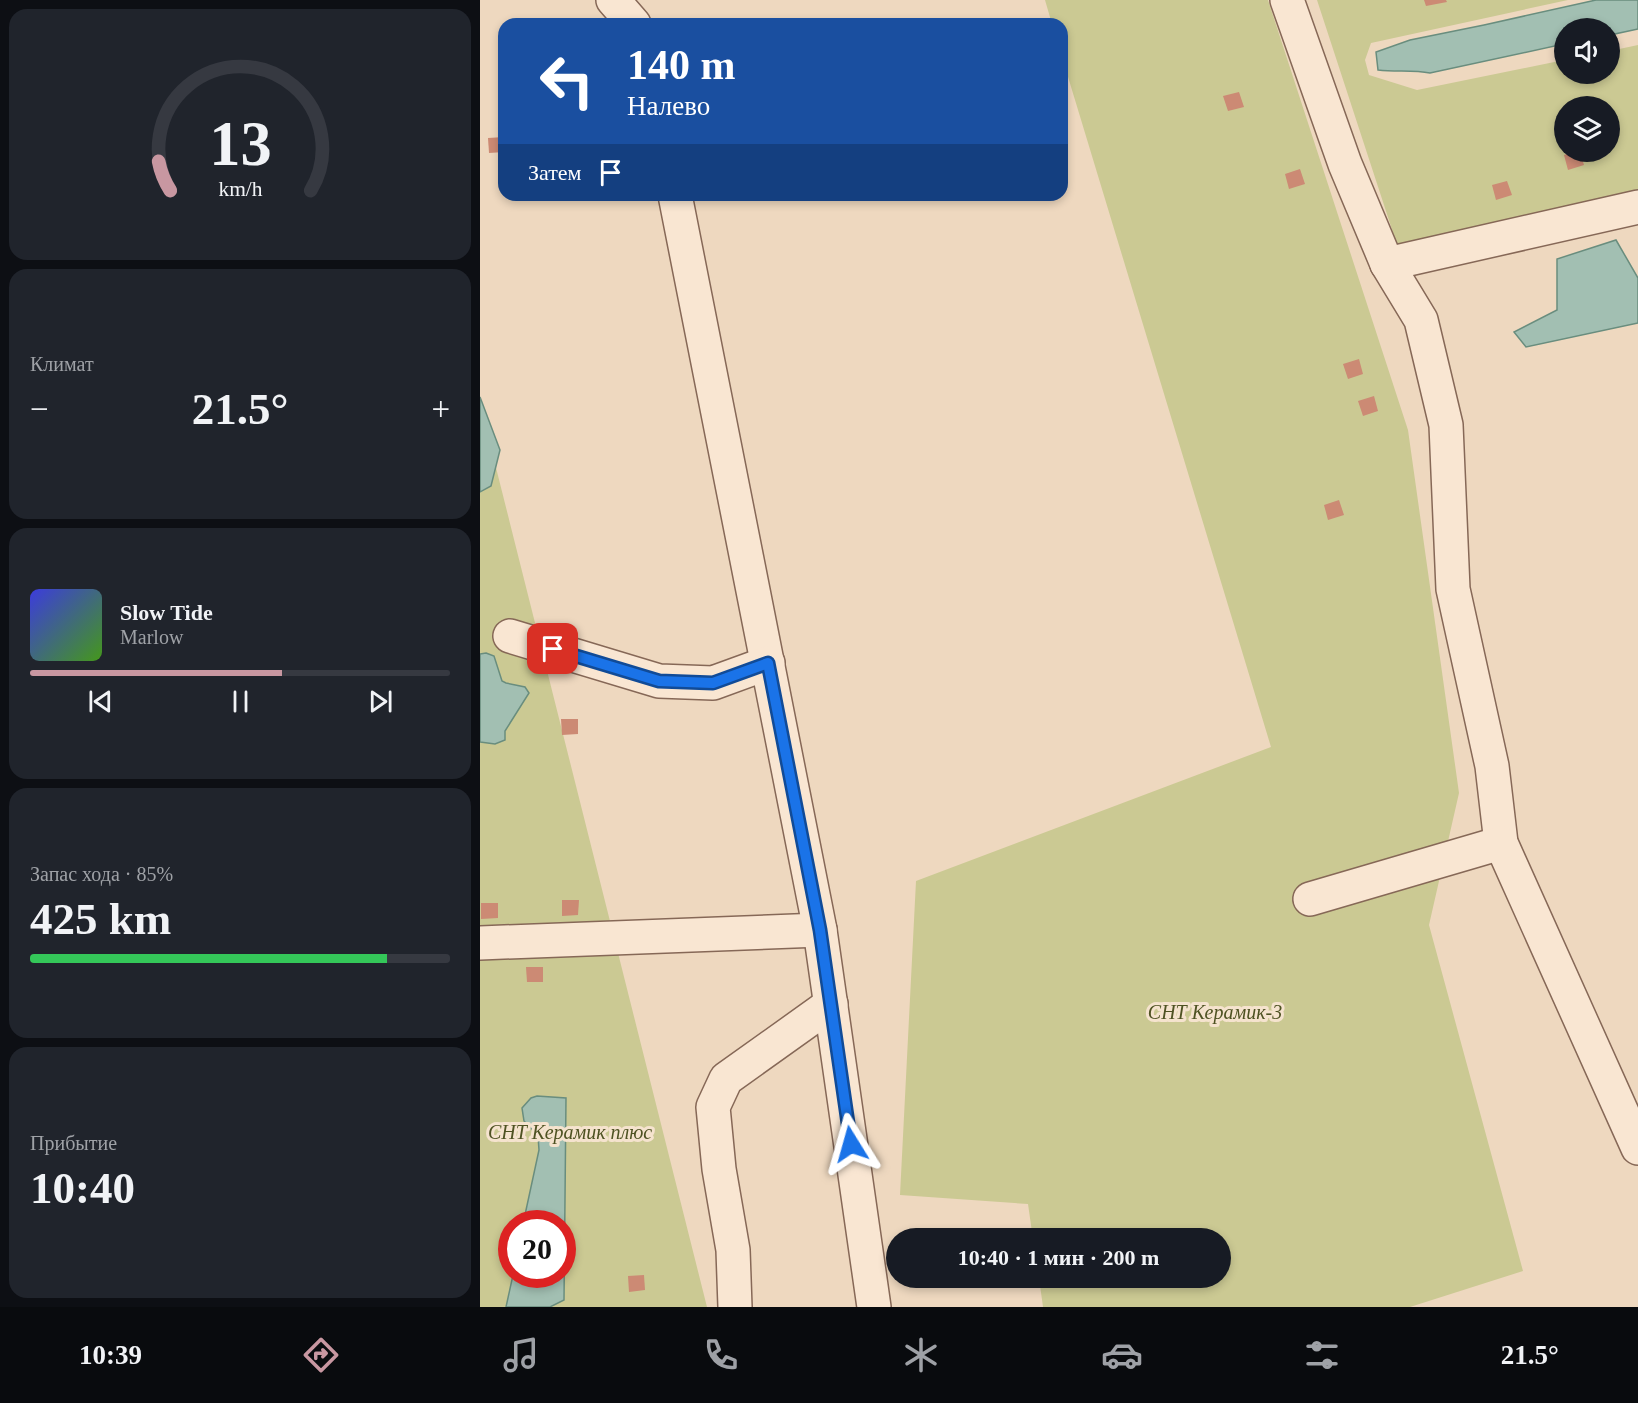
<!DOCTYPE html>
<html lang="ru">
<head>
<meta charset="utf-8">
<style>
  body { margin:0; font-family:Georgia,serif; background:#20242c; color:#f1f3f6; height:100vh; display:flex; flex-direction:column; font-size:22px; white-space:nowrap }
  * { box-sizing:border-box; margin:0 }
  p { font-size:20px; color:#9ea1a6 }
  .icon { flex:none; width:33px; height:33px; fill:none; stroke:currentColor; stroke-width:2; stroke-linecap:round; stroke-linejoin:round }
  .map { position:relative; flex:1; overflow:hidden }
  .details { display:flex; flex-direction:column; gap:9px; padding:9px; background:#0d0f14; width:480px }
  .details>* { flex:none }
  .hud { position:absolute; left:18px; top:18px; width:570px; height:183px; border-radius:18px; box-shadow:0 3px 9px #0003; background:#1a4fa0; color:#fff; overflow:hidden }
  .fabs { position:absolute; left:1074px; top:18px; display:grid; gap:12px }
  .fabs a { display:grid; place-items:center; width:66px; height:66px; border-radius:50%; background:#171b24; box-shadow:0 3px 9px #0003; font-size:30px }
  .speed { position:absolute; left:18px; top:1210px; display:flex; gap:12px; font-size:30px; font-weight:700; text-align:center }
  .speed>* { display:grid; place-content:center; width:78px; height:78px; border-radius:50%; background:#171b24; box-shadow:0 3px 9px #0003; line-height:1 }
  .speed .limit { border:9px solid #d22; background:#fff; color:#111 }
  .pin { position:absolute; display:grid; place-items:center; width:51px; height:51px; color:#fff; margin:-26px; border-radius:12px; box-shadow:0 3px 9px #0006 }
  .me { position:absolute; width:66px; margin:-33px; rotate:352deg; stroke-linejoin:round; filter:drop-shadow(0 0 4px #0008) }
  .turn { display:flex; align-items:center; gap:21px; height:126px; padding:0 30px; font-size:27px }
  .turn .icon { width:78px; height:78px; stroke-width:2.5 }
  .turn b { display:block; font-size:42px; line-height:51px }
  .then { display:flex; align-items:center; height:57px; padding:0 30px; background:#0003; gap:12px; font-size:22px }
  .big { font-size:45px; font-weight:800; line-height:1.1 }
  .details .tile { flex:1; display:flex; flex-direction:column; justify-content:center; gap:9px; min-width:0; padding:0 21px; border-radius:18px; background:#20242c }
  .details .dial { align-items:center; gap:0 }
  .dial svg { height:156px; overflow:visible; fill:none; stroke:#363941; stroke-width:7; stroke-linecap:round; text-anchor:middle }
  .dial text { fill:#f1f3f6; stroke:none }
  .song { display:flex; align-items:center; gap:18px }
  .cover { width:72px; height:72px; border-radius:9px; background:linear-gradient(135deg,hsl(240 70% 55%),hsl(100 70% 35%)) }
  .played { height:6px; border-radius:3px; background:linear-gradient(90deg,#c897a1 60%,#363941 60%) }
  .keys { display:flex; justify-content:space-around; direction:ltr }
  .heat { display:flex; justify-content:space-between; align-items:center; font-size:33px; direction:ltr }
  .charge { height:9px; border-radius:4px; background:linear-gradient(90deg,#34c759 85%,#363941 0) }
  .trip { position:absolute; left:406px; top:1228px; width:345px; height:60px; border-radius:30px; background:#171b24; box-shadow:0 3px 9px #0003; font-weight:800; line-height:60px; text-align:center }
  .tab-bar { display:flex; height:96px; justify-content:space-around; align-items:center; background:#090b0e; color:#9ea1a6 }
  .tab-bar .icon { width:42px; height:42px }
  .tab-bar .on { color:#c897a1 }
  .tab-bar b { font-size:27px; color:#f1f3f6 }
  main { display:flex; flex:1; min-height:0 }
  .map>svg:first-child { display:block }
  .green { fill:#cbc993; fill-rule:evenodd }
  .water { fill:#a2bfb2; stroke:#698d7e; stroke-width:1.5 }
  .building { fill:#cc8a74 }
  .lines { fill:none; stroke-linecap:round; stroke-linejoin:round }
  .minor-casing { stroke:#866857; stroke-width:36 }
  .minor { stroke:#f9e6d2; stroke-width:33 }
  .route-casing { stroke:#114b97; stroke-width:15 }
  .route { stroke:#1a73e8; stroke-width:10 }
  .labels { text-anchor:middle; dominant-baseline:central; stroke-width:6; stroke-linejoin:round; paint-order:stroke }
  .park-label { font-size:20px; font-style:italic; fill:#4e5222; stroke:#f5e3ce }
</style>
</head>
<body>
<main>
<section class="details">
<div class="tile dial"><svg viewBox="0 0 100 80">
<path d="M14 69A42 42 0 1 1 86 69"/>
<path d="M14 69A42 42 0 0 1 8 54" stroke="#c897a1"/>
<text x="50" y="56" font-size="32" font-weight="700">13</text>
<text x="50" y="72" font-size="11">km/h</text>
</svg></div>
<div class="tile"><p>Климат</p>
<div class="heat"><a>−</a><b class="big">21.5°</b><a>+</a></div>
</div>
<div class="tile">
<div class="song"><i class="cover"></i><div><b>Slow Tide</b><p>Marlow</p></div></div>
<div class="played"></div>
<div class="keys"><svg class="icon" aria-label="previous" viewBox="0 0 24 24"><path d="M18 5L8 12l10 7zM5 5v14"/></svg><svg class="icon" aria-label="pause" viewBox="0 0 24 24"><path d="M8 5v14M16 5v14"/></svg><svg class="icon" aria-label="next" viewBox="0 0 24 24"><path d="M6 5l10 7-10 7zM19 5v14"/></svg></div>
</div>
<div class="tile"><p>Запас хода · 85%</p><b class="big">425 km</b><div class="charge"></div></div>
<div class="tile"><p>Прибытие</p><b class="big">10:40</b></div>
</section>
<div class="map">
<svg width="1158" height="1307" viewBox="0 0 1158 1307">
  <rect width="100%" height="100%" fill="#eed8bf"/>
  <g class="green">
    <path d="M565 0H788L928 430 979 793 949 925 1043 1271 930 1307H563L559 1278H741V1239H553L548 1204 420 1195 436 881 791 747 582 57V24H572Z"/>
    <path d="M837 0H1088L891 43 885 60 889 75 937 90 1084 60V74H1130V51L1158 45V198L920 254ZM1084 106H1130V152H1084Z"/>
    <path d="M0 404 227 1307H0ZM32 1224H82V1275H32Z"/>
  </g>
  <g class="water">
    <path d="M1116 0H1158V29L1130 35V28H1084V44L950 73C933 70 916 72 898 70L896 52 930 40 1004 25Z"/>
    <path d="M1136 240 1158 278V323L1046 347 1034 332 1077 310V259Z"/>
    <path d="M0 397 20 450 11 486 0 492Z"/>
    <path d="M6 653 14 656 22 681 26 683 45 687 49 693 25 731V740L15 744 0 742V654Z"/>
    <path d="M57 1096 86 1098 84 1300 70 1307H26L33 1275H82V1224H43L59 1150 58 1136 44 1121 42 1108 51 1098Z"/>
  </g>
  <g class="building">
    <path d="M944 0H966L967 2 946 6Z"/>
    <path d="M759 92 764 107 748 111 743 96Z"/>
    <path d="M24 137V152L9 153 8 138Z"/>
    <path d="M1094 152H1100L1104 165 1088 170 1084 155Z"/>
    <path d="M820 169 825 184 809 189 805 174Z"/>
    <path d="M1027 181 1032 195 1016 200 1012 185Z"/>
    <path d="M879 359 883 374 868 379 863 364Z"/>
    <path d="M894 396 898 411 883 416 878 401Z"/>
    <path d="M859 500 864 515 848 520 844 505Z"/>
    <path d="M81 719H98V734L82 735Z"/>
    <path d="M82 900H99L98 915 82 916Z"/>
    <path d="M1 903H18V918L1 919Z"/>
    <path d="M46 967H63V982H47Z"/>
    <path d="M164 1275 165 1290 149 1292 148 1276Z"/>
  </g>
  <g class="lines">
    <defs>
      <g id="minor">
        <path d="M133 0 154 24"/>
        <path d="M807 0 865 164 907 264 941 320 966 425 973 589 1012 766 1021 843 1158 1148"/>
        <path d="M195 195 340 930 394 1307"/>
        <path d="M907 264 1158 207"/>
        <path d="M30 636 179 681 233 683 288 663"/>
        <path d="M830 899 1021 843"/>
        <path d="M0 943 340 930"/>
        <path d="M255 1307 253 1250 239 1169 233 1107 246 1079 351 1004"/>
      </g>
    </defs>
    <use href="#minor" class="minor-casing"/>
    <use href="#minor" class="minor"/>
  </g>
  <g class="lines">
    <defs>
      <path id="route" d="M73 649 179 681 233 683 288 663 340 930 371 1144"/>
    </defs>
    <use href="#route" class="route-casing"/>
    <use href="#route" class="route"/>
  </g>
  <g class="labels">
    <g class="park-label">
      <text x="735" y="1012">СНТ Керамик-3</text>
      <text x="90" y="1132">СНТ Керамик плюс</text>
    </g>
  </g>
</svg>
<div class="fabs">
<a><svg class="icon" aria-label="sound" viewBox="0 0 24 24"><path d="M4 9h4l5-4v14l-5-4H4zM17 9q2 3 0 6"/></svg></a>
<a><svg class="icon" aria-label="layers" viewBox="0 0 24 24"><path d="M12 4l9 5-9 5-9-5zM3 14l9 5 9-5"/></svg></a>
</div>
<div class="speed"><div class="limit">20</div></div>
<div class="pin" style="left:73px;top:649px;background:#d93025"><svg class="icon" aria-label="arrive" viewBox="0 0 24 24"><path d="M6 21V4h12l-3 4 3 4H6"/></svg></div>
<svg class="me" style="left:371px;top:1144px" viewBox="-20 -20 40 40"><path d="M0-17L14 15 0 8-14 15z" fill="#1a73e8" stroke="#fff" stroke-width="4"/></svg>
<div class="trip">10:40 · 1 мин · 200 m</div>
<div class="hud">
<div class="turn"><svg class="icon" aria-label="left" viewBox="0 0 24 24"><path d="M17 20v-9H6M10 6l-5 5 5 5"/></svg><div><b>140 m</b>Налево</div></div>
<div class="then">Затем<svg class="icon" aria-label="arrive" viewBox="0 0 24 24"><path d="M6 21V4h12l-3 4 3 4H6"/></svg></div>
</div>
</div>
</main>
<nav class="tab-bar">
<b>10:39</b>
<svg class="icon on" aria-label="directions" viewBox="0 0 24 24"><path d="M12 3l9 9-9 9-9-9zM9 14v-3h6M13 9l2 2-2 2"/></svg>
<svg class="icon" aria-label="music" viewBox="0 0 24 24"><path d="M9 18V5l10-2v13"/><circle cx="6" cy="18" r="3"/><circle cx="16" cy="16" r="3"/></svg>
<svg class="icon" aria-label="phone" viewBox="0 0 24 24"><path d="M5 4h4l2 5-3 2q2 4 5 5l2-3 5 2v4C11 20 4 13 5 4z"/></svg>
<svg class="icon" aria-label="climate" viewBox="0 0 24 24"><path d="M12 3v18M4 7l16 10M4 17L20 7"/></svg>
<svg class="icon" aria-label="car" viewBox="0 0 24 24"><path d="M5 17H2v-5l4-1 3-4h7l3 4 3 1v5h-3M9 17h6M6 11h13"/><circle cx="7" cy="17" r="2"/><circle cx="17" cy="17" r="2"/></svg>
<svg class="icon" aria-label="filters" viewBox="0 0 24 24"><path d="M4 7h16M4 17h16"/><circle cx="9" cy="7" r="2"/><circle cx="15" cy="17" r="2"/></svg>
<b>21.5°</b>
</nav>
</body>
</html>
